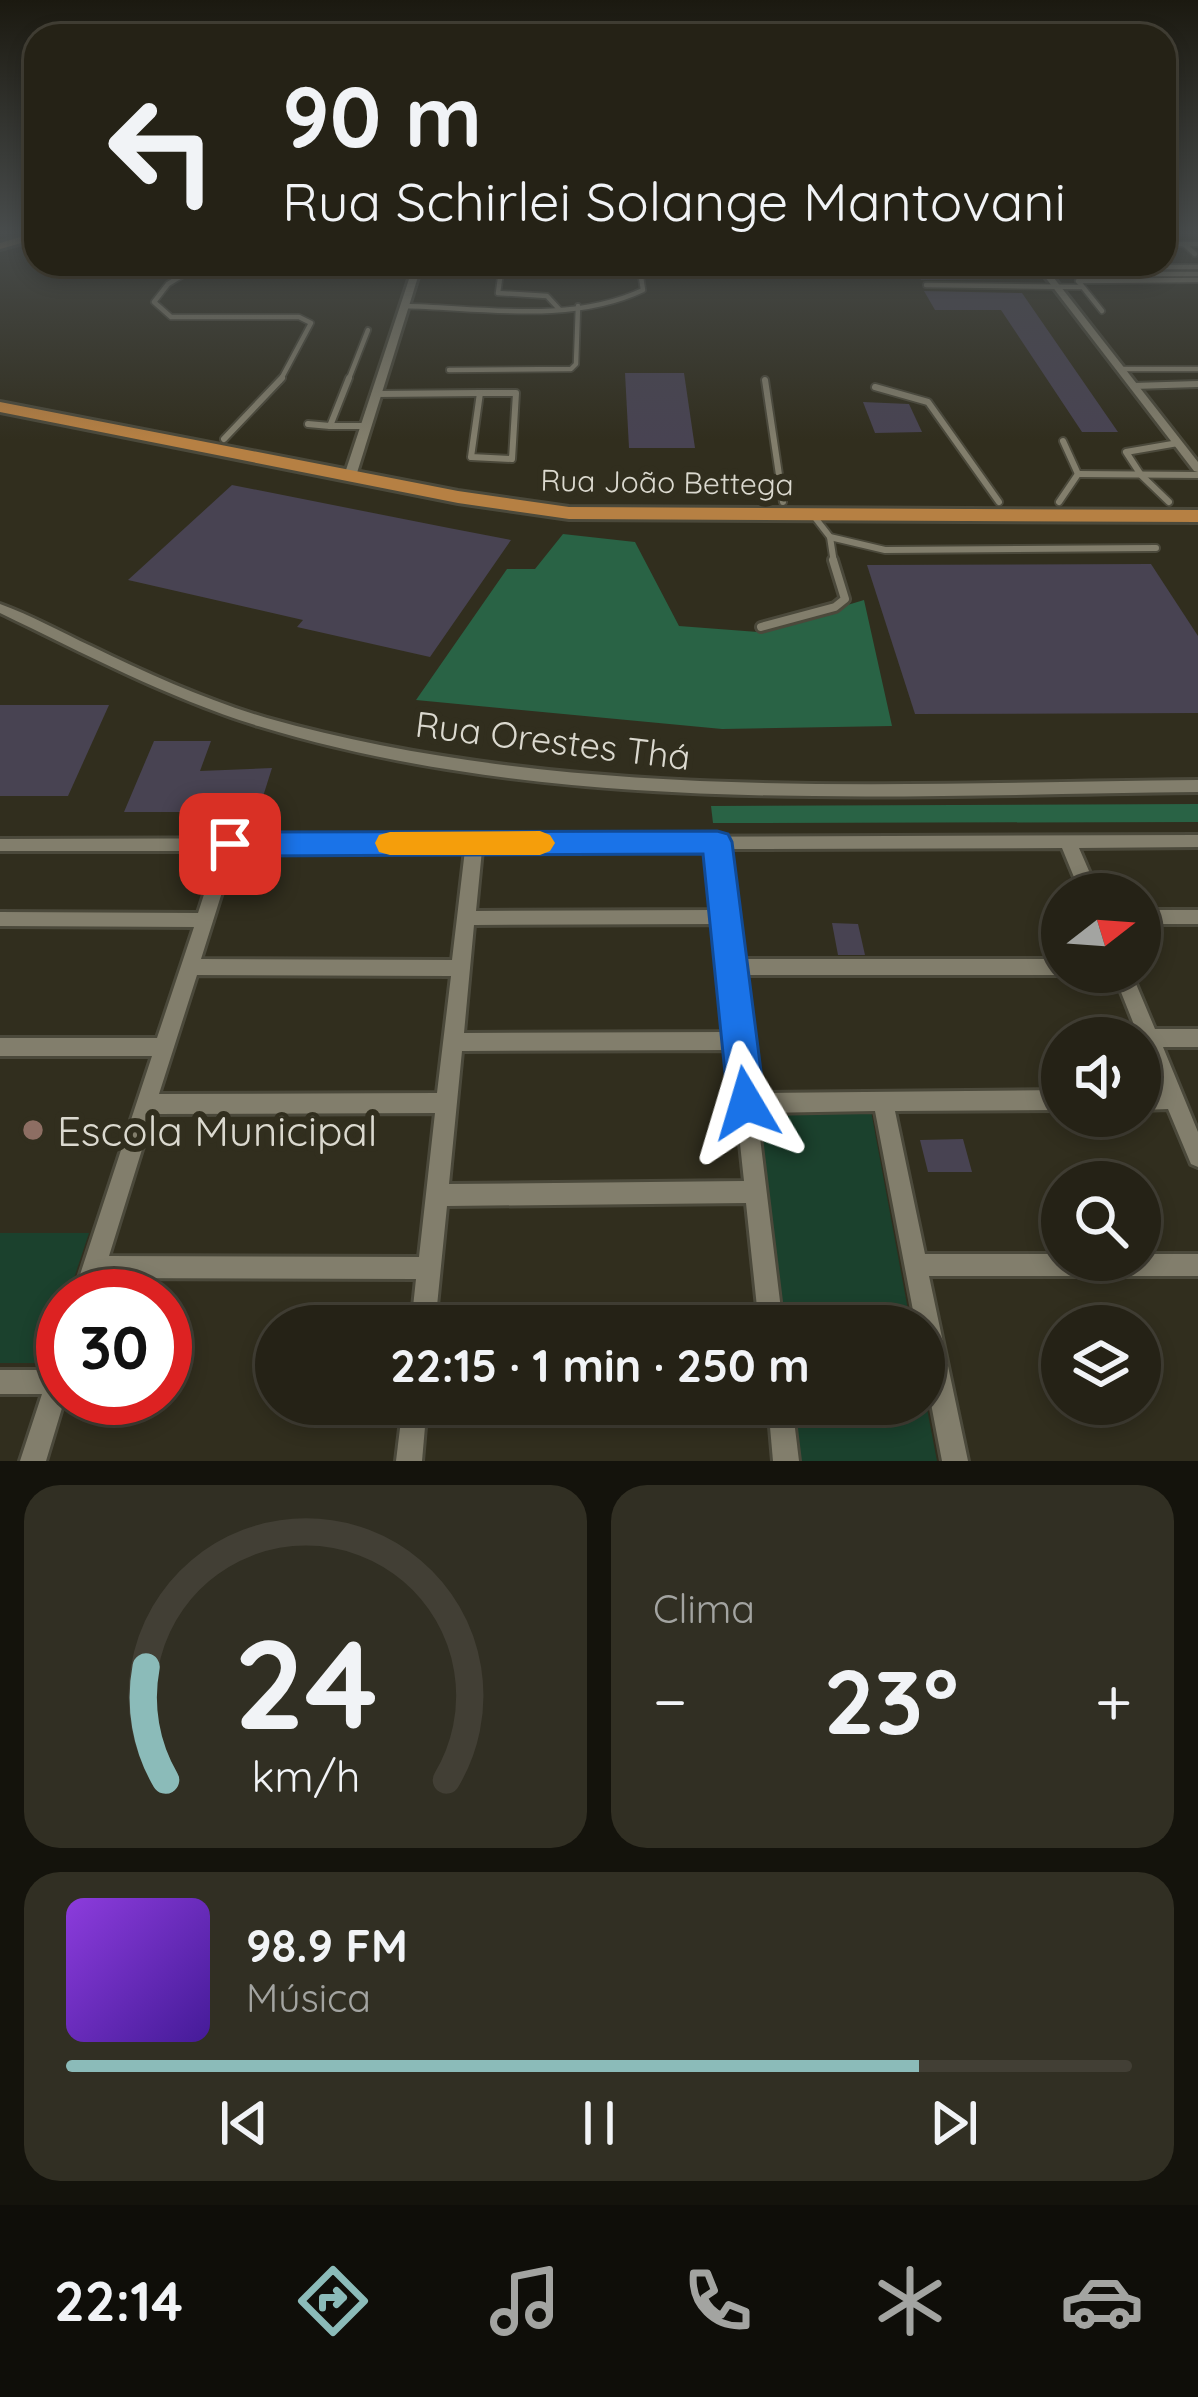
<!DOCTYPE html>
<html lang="pt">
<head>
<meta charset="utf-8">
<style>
  body { margin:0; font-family:Quicksand,sans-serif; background:#312f23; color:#f1f3f6; height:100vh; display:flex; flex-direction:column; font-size:45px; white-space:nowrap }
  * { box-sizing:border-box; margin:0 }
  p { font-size:39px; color:#a3a4a1 }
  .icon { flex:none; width:66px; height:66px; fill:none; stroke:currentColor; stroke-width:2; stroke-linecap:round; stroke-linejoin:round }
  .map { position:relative; height:1461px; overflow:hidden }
  .side { display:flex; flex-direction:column; gap:24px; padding:24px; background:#14130c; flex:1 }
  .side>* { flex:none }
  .guide { position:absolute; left:24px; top:24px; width:1152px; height:252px; border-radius:36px; box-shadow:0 6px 18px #0003,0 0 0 3px #423f35; background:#252216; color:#f1f3f6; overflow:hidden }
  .needle { width:78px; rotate:73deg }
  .tools { position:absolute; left:1041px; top:873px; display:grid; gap:24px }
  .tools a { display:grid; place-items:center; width:120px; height:120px; border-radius:50%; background:#252216; box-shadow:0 6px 18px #0003,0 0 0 3px #423f35; font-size:60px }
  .speed { position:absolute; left:36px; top:1269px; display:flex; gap:24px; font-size:60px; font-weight:700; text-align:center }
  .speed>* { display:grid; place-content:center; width:156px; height:156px; border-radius:50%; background:#252216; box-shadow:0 6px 18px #0003,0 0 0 3px #423f35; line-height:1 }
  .speed .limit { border:18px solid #d22; background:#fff; color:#111 }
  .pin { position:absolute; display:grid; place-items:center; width:102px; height:102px; color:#fff; margin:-51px; border-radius:24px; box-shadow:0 6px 18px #0006 }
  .me { position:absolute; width:132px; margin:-66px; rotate:353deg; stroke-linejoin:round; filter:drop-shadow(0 0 9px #0008) }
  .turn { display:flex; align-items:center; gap:42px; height:252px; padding:0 60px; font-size:54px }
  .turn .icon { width:156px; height:156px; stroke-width:2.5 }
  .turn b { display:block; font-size:84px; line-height:102px }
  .big { font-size:90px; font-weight:700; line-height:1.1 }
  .side .widget { flex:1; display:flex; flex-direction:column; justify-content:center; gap:18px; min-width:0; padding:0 42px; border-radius:36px; background:#312f23 }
  .side .dial { align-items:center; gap:0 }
  .dial svg { height:312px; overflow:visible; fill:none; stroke:#423f35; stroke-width:7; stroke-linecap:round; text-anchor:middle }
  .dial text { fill:#f1f3f6; stroke:none }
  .song { display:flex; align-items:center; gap:36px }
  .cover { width:144px; height:144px; border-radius:18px; background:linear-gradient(135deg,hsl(270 70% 55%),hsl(260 70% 35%)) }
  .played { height:12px; border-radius:6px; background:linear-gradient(90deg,#8bbbb9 80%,#423f35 80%) }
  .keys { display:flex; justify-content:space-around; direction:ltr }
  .heat { display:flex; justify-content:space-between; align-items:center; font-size:66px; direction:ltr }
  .side .tiles { flex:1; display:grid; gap:24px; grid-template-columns:1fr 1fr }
  .widget:last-child { grid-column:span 2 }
  .trip { position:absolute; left:255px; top:1305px; width:690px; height:120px; border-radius:60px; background:#252216; box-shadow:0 6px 18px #0003,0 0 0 3px #423f35; font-weight:700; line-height:120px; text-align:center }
  .tab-bar { display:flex; height:192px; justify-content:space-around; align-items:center; background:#0f0e09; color:#a3a4a1 }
  .tab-bar .icon { width:84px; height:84px }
  .tab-bar .selected { color:#8bbbb9 }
  .tab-bar b { font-size:54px; color:#f1f3f6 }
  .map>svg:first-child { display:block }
  .green { fill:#1b412d }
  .forest { fill:#296345 }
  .building { fill:#484352 }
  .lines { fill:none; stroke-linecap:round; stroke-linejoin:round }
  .service-far2-casing { stroke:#4b493b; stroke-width:8 }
  .service-far1-casing { stroke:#4b493b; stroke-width:10 }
  .service-casing { stroke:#4b493b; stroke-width:14 }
  .minor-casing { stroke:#4b493b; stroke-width:6 }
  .secondary-casing { stroke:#4b493b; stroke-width:6 }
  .primary-casing { stroke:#4b493b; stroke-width:6 }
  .service-far2 { stroke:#827e6c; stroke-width:4.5 }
  .service-far1 { stroke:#827e6c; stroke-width:6 }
  .service { stroke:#827e6c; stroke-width:8 }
  .minor { fill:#827e6c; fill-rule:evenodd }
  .secondary { fill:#9c7f58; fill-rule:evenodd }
  .primary { fill:#b68043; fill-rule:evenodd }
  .route { fill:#1a73e8; stroke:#114b97; stroke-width:3 }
  .slow { fill:#f59e0b }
  .education-dot { fill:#8d6e63; stroke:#312e1e; stroke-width:4.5 }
  .labels { text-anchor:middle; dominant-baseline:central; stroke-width:12; stroke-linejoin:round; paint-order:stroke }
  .far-street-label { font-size:30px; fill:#dbd9cf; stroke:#312e1e }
  .street-label { font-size:36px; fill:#dbd9cf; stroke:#312e1e }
  .near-poi-label { font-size:42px; fill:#dbd9cf; stroke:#312e1e; text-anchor:start }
</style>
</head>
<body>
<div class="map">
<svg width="1198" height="1461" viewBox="0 0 1198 1461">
  <rect width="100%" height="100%" fill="#312e1e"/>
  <g class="green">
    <path d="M758 1110 871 1111 911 1326H781Z"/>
    <path d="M0 1233H89L68 1296H63V1313L47 1363H0Z"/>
    <path d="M924 1393 937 1461H795L789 1404H924Z"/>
  </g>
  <g class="forest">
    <path d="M563 534 635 542 679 626 758 632 864 600 892 726 722 729 416 700 507 569H535Z"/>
    <path d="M1198 804V822L713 823 711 806Z"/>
  </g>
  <g class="building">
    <path d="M912 264H1003L1014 279 921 280Z"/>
    <path d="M924 291 1022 293 1118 432H1082L1001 310H935Z"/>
    <path d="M625 373H684L695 448H629Z"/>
    <path d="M863 402 909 404 922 432 875 433Z"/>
    <path d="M232 485 449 528 511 540 430 657 297 627 303 620 128 580Z"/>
    <path d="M1151 564 1198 636V713L915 714 867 565Z"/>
    <path d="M0 705H109L68 796H0Z"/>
    <path d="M154 741H211L200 771 272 768 260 806 189 805 186 812H124Z"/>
    <path d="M832 923 858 924 865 955H838Z"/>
    <path d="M963 1139 972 1172H928L920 1140Z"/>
  </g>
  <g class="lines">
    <defs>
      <g id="service-far2">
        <path d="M1164 244H1184"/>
        <path d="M1195 254 1184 244H1198"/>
        <path d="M201 264 168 284 154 302 171 317H299L311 323 280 381"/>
        <path d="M502 264 498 293 547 296 559 309"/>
        <path d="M1042 267 1067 265"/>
        <path d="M1069 267H1198"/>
        <path d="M245 274H415"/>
        <path d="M1047 274H1198"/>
        <path d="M926 285 1081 287"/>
        <path d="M405 306C482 308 571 324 643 290L639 264"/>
        <path d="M1102 311 1078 281 1198 280"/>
        <path d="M1121 369H1198"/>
        <path d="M449 370 571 369 576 364 578 306"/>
        <path d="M348 381 368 330"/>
      </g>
      <g id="service-far1">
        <path d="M349 378 330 426H366"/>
        <path d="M765 380 783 502"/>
        <path d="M1133 386 1198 384"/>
        <path d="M875 387 928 402 999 502"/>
        <path d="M480 393H516L512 459 471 457Z"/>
        <path d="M376 394 480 393"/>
        <path d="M308 424 330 426"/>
        <path d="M224 439 282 378"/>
        <path d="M1063 441 1078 474"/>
        <path d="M1078 474 1198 475"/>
        <path d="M1059 502 1078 474"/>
        <path d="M1169 502 1141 475 1126 452 1178 443"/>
        <path d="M813 515 830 537 885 550 1156 548"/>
        <path d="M830 537 834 563"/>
      </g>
      <path id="service" d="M761 627 835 607 845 599 833 560"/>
      <g id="minor">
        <path d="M414 264H422L356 476 354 478H346L344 476Z"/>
        <path d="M1035 264H1043L1198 462V472L1194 471Z"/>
        <path d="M0 604C31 615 61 632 91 646 148 674 206 700 267 718 569 803 888 783 1198 780V792C892 795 554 817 258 726 168 698 85 654 0 613Z"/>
        <path d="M1198 835V847L1079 848 1099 894H1081L1062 848 726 849 739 959H1062V972H1069L1062 975H741L755 1093 1062 1090V1110L895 1111 925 1254H1062V1260H1140V1254H1198V1276H929L968 1461H942L924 1367V1326H916L875 1111 757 1113 783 1326H759L746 1203 447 1206 435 1326H411L416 1279 102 1278 97 1296H73L152 1056H0V1038H157L194 927 0 926V912L198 913 218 851H0V839ZM709 849 716 910 476 911 482 850ZM465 850 452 960 201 959 235 851ZM717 924 729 1032 464 1033 474 925ZM197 975 451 976 437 1093 159 1094ZM730 1050 744 1181 449 1184 462 1051ZM435 1113 419 1257 109 1256 153 1114Z"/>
        <rect x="1140" y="910" width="58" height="14"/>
        <path d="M1113 972H1131L1155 1029H1198V1047H1163L1198 1132V1167L1191 1164 1168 1109 1140 1110V1090H1160Z"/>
        <path d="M63 1355V1398H65L46 1461H20L42 1394H0V1370H50L54 1358Z"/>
        <path d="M403 1404H427L422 1461H396Z"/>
        <path d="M768 1404H792L799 1461H773Z"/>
      </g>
      <path id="secondary" d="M27 235H36V239L0 249V243Z"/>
      <path id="primary" d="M0 402 458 491 569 507 1198 510V522L569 519 458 503 0 412Z"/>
    </defs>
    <use href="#service-far2" class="service-far2-casing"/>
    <use href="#service-far1" class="service-far1-casing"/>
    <use href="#service" class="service-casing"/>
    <use href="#minor" class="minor-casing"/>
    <use href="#secondary" class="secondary-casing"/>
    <use href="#primary" class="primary-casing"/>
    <use href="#service-far2" class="service-far2"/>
    <use href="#service-far1" class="service-far1"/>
    <use href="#service" class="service"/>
    <use href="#minor" class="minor"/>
    <use href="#secondary" class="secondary"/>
    <use href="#primary" class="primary"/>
  </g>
  <linearGradient id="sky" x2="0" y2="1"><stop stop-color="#1b1910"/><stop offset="0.53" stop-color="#484c4c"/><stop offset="1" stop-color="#484c4c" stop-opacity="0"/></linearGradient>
  <rect width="1198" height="440" fill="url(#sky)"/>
  <path class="route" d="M717 831 728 834 732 842 765 1103 760 1115 746 1120 733 1115 728 1103 703 854 230 856 219 852 214 844 219 836 230 832Z"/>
  <path class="slow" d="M540 831 550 835 555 843 550 851 540 855H390L379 852 375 843 379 835 390 832Z"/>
  <circle class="education-dot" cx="33" cy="1130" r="12"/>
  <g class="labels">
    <g class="far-street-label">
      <text transform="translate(667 482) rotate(1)">Rua João Bettega</text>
    </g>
    <g class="street-label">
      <text transform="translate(553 740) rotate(7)">Rua Orestes Thá</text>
    </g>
    <g class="near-poi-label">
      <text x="57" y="1130">Escola Municipal</text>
    </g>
  </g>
</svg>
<div class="tools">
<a><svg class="needle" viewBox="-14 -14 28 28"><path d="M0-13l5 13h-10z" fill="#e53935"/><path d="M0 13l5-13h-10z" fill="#a3a4a1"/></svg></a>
<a><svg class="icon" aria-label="sound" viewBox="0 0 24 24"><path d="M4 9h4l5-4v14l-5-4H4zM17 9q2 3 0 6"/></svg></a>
<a><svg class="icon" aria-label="search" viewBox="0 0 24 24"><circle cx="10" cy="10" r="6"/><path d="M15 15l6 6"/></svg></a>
<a><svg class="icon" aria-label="layers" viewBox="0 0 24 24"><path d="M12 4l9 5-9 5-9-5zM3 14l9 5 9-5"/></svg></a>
</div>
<div class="speed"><div class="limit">30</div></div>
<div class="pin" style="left:230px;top:844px;background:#d93025"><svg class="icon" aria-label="arrive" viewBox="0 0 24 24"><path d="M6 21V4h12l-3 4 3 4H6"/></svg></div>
<svg class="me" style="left:746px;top:1103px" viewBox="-20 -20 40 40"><path d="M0-17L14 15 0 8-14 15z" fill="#1a73e8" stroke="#fff" stroke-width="4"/></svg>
<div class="trip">22:15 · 1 min · 250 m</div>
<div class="guide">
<div class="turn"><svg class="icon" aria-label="left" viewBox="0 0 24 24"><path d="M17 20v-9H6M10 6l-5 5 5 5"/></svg><div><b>90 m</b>Rua Schirlei Solange Mantovani</div></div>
</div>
</div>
<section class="side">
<div class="tiles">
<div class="widget dial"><svg viewBox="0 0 100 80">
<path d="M14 69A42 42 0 1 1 86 69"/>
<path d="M14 69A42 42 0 0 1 9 40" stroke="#8bbbb9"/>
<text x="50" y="56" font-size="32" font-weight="700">24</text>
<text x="50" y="72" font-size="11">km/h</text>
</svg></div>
<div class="widget"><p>Clima</p>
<div class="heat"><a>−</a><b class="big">23°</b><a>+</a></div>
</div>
<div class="widget">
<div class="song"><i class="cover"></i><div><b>98.9 FM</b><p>Música</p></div></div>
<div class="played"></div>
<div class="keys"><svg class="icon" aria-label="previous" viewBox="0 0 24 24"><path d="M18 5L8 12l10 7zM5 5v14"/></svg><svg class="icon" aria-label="pause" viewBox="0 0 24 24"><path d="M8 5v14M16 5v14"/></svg><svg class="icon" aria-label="next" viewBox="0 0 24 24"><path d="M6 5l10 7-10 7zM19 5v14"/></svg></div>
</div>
</div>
</section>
<nav class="tab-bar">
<b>22:14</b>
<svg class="icon selected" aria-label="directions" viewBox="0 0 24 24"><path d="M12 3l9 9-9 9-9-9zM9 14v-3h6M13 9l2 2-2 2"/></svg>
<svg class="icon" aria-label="music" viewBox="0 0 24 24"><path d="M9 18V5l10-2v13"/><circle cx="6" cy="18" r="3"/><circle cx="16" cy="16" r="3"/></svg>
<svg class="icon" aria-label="phone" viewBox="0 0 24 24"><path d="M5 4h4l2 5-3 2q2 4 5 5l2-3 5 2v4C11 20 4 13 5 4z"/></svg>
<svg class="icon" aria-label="climate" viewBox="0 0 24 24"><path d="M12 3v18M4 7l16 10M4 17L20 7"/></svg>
<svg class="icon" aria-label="car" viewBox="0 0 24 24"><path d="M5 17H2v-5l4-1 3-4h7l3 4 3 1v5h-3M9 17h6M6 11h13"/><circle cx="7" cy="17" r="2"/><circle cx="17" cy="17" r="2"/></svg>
</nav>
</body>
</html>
